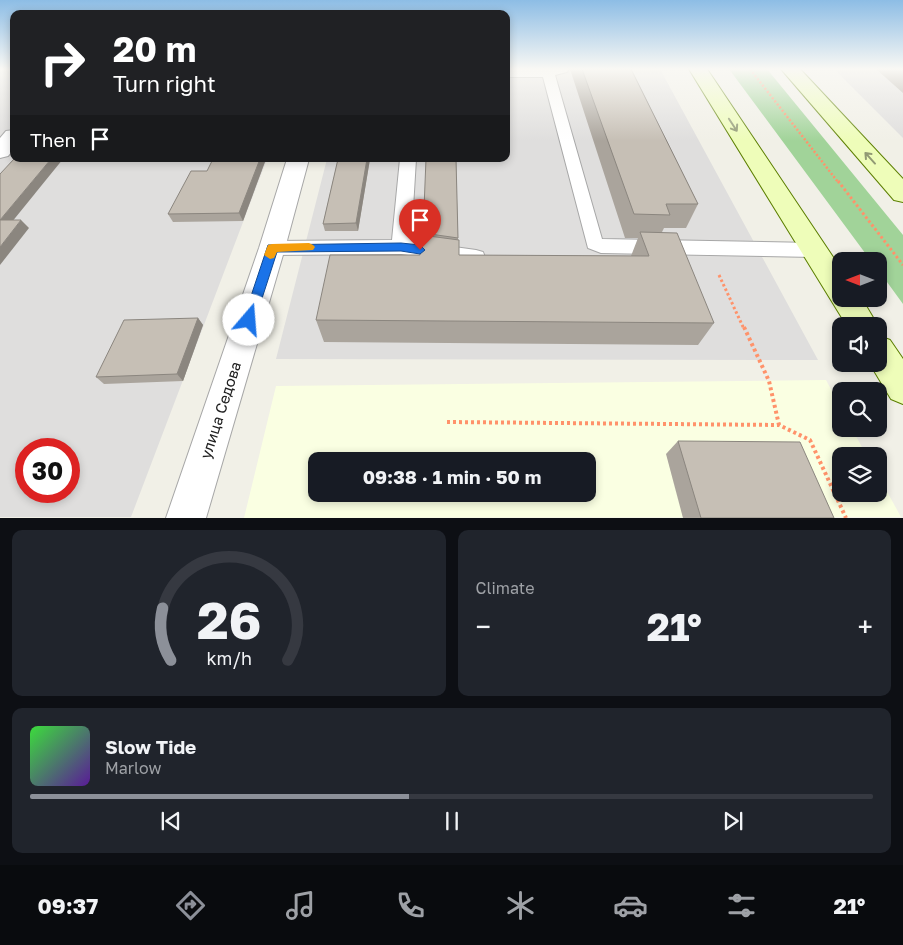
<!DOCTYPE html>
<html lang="en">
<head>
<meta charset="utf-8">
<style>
  body { margin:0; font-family:"Golos Text",sans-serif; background:#20242c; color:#f1f3f6; height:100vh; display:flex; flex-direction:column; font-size:19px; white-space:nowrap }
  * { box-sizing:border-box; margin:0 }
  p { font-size:16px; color:#9ea1a6 }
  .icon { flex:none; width:28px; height:28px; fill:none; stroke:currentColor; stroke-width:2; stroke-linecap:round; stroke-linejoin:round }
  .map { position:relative; height:518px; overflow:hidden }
  .drawer { display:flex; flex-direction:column; gap:12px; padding:12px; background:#0d0f14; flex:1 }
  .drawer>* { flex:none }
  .top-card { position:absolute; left:10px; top:10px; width:500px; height:152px; border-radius:10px; box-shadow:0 2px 8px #0003; background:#202124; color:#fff; overflow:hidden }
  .needle { width:32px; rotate:270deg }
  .tools { position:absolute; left:832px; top:252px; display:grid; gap:10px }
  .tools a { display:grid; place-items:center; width:55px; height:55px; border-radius:10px; background:#171b24; box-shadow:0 2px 8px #0003; font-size:25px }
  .speed { position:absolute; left:15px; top:438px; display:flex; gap:10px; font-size:25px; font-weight:700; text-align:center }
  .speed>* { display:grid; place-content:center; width:65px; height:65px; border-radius:50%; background:#171b24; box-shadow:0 2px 8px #0003; line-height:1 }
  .speed .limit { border:8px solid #d22; background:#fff; color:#111 }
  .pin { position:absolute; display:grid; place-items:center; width:42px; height:42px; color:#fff; margin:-51px -21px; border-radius:50% 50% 50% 0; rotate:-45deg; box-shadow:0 0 5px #0007 }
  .pin .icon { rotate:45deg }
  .me { position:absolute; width:55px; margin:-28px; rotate:18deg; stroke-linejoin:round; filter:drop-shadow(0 0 4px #0008) }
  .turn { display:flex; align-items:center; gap:18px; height:105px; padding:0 20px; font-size:22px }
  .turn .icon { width:65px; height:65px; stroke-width:2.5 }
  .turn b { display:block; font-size:35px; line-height:42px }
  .then { display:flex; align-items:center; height:48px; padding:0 20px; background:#0003; gap:10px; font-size:19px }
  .big { font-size:38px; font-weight:700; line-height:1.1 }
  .drawer .tile { flex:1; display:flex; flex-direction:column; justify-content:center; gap:8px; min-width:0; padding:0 18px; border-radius:10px; background:#20242c }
  .drawer .dial { align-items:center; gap:0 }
  .dial svg { height:130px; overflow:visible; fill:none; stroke:#363941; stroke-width:7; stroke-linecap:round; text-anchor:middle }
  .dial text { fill:#f1f3f6; stroke:none }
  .song { display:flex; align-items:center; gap:15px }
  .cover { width:60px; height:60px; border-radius:8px; background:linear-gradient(135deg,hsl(120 70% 55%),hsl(270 70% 35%)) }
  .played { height:5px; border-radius:2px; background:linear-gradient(90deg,#8c9099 45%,#363941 45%) }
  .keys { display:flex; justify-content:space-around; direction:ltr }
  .heat { display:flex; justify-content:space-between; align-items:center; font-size:28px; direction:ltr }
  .drawer .tiles { flex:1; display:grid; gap:12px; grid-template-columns:1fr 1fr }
  .tile:last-child { grid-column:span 2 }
  .trip { position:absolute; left:308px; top:452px; width:288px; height:50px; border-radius:10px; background:#171b24; box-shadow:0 2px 8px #0003; font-weight:700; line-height:50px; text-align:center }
  .tabs { display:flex; height:80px; justify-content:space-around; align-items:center; background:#090b0e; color:#9ea1a6 }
  .tabs .icon { width:35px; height:35px }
  .tabs .selected { color:#8c9099 }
  .tabs b { font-size:22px; color:#f1f3f6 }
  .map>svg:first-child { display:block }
  .residential { fill:#dfdedd; fill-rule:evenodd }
  .education { fill:#faffe2; fill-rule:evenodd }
  .forest { fill:#a1d399 }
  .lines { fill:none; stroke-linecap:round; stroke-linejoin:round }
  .lane-casing { stroke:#a7a7a7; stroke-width:2 }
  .street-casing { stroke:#a7a7a7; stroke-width:2 }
  .secondary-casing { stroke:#5c7f00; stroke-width:2 }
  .path-far2 { stroke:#ff926a; stroke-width:2.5; stroke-dasharray:2 2; stroke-linecap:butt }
  .path-far1 { stroke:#ff926a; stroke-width:3; stroke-dasharray:2.5 2.5; stroke-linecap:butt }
  .path { stroke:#ff926a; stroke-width:4; stroke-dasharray:3 3; stroke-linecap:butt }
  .lane { fill:#fff; fill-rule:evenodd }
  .street { fill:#fff; fill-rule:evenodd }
  .secondary { fill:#eefdb9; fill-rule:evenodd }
  .wall { fill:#aaa49c }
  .shaded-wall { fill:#8b867f }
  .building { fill:#c6bfb5; stroke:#8b867f }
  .oneway { stroke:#919a74 }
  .route { fill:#1a73e8; stroke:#114b97 }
  .slow { fill:#f59e0b }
  .labels { text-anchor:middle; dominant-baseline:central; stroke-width:4.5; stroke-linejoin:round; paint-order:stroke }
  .street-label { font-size:15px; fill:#202020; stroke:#fff }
</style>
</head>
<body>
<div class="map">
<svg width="903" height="518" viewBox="0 0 903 518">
  <rect width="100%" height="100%" fill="#f1f0e7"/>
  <g class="residential">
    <path d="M0 69H14V159H267L131 517H0ZM26 449H69V491H26Z"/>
    <path d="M506 69H660L818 360 276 359 327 159H506Z"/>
    <path d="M834 69H903V138Z"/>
  </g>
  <path class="education" d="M826 380 841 408V429H852L867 456H841V494H879V477L901 517 244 518 276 386ZM316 461H586V494H316Z"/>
  <path class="forest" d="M729 69H767L903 235V304L879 271V261H871Z"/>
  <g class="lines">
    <defs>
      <g id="lane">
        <path d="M506 69H569L567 72 555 75 602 239 814 243 821 245 823 250 821 255 814 257 601 253 588 248 543 77H506Z"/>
        <path d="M400 159H416L411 241 476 250 483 252 485 257 483 262 476 264 401 254 272 255 265 253 263 248 265 243 272 241 392 240Z"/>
      </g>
      <g id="street">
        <path d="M14 130V149L8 156 0 158V138L6 131Z"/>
        <path d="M287 159H309L285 248 206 518H166L259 248Z"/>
      </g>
      <g id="secondary">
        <path d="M689 69H707L841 269V299H862L878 326H847Z"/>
        <path d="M781 69H800L903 179V202L894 200Z"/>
        <path d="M879 336 890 340 903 359V404L891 399 870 364H879Z"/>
      </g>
    </defs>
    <use href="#lane" class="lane-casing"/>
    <use href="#street" class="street-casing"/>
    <use href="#secondary" class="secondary-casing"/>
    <path class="path-far2" d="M750 69 838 182"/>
    <g class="path-far1">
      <path d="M838 181 903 265"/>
      <path d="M719 275 744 329"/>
    </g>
    <g class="path">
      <path d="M744 327 769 381 779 425"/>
      <path d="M447 422 779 425 810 440 846 518"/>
    </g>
    <use href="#lane" class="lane"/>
    <use href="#street" class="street"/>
    <use href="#secondary" class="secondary"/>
  </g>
  <g class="wall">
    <path d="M570 69H631L698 204 686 228H664L662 232 714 323 698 345 324 342 316 320 420 255 423 233 456 159 458 240 459 255 631 256 638 238H625Z"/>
    <path d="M876 69H903V93Z"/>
    <path d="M266 159 243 221 173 222 168 214 207 171Z"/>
    <path d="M338 159H370L358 231H325L323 224Z"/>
    <path d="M198 318 203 325 183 381 104 384 96 377Z"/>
    <path d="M678 441 834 518H683L666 454Z"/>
  </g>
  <g class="shaded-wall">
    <path d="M51 159H63L7 228 0 220Z"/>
    <path d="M260 159H266L243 221 239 213Z"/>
    <path d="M367 159H370L358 231 356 223Z"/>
    <path d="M21 220 29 228 0 265V247Z"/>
    <path d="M198 318 203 325 183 381 177 374Z"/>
  </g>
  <g class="building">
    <path d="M582 69H631L698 204H666L670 215 634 214Z"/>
    <path d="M14 159H51L0 220V174Z"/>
    <path d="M213 159H260L239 213 168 214 191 171H207Z"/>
    <path d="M338 159H367L356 223 323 224Z"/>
    <path d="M426 159H456L458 238 423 233Z"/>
    <path d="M0 220H21L0 247Z"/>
    <path d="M640 232 677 233 714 323 316 320 330 255H420L421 235 459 240V255L649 256Z"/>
    <path d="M198 318 177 374 96 377 124 320Z"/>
    <path d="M678 441 800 442 834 518H701Z"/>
  </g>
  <defs><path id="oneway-shaft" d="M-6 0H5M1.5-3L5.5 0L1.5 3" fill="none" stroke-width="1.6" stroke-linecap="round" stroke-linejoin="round" transform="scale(1.25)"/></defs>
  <g class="oneway">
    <use href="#oneway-shaft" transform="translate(733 125) rotate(57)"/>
    <use href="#oneway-shaft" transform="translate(870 158) rotate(-132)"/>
  </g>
  <linearGradient id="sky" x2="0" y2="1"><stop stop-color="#8dbde5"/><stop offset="0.49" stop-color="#f9f8f4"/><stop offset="1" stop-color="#f9f8f4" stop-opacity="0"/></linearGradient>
  <rect width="903" height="141" fill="url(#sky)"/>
  <path class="route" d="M401 243 420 245 425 250 420 254 401 251 277 252 255 320 254 323 249 325 245 323 243 320 268 245Z"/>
  <path class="slow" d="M309 243 313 245 315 247 313 250 277 252 274 258 270 259 264 255 268 245 272 244Z"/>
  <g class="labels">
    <g class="street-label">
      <text transform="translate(220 410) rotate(-72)">улица Седова</text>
    </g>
  </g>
</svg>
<div class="tools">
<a><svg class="needle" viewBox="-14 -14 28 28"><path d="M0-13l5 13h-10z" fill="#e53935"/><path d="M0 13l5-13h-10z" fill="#9ea1a6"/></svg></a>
<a><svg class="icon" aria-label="sound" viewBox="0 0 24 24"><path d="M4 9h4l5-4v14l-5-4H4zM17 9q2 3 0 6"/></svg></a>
<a><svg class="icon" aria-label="search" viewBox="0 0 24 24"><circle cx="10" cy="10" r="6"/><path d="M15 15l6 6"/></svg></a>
<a><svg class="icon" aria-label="layers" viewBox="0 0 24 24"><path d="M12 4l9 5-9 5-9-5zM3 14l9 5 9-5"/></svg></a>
</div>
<div class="speed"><div class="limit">30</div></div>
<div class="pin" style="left:420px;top:250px;background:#d93025"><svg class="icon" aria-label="arrive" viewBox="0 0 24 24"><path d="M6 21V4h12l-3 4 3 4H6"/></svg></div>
<svg class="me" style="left:249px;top:320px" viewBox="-20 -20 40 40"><circle r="19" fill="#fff"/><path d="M0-13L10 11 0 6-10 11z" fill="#1a73e8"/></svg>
<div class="trip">09:38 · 1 min · 50 m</div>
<div class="top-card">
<div class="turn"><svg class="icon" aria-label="right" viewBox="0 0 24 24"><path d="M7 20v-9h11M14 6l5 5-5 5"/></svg><div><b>20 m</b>Turn right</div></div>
<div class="then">Then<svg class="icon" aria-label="arrive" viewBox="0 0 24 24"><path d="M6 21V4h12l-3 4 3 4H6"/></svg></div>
</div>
</div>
<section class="drawer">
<div class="tiles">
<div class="tile dial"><svg viewBox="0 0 100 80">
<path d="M14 69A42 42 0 1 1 86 69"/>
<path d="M14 69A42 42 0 0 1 9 37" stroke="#8c9099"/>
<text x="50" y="56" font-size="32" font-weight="700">26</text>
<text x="50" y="72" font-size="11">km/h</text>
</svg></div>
<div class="tile"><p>Climate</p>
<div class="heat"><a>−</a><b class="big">21°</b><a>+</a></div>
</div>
<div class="tile">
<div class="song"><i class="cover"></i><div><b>Slow Tide</b><p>Marlow</p></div></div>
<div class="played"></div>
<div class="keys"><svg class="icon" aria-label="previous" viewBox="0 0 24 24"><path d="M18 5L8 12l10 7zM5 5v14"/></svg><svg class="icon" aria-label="pause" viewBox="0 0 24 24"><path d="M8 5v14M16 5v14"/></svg><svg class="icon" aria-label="next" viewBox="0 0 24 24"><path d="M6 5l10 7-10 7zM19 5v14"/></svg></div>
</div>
</div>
</section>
<nav class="tabs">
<b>09:37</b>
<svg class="icon selected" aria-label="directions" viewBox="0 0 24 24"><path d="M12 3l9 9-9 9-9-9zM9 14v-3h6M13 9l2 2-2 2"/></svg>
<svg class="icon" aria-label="music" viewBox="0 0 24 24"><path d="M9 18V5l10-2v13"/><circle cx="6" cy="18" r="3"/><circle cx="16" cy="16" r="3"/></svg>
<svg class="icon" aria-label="phone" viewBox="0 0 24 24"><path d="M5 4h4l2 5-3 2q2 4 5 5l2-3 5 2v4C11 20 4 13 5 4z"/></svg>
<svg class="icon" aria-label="climate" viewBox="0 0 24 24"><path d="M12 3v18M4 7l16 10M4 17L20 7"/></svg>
<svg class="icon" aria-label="car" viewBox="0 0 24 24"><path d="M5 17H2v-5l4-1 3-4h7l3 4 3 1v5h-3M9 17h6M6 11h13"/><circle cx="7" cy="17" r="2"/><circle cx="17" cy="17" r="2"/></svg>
<svg class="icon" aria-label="filters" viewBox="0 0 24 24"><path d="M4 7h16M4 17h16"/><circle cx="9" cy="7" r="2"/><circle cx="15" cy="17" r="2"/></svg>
<b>21°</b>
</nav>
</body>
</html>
